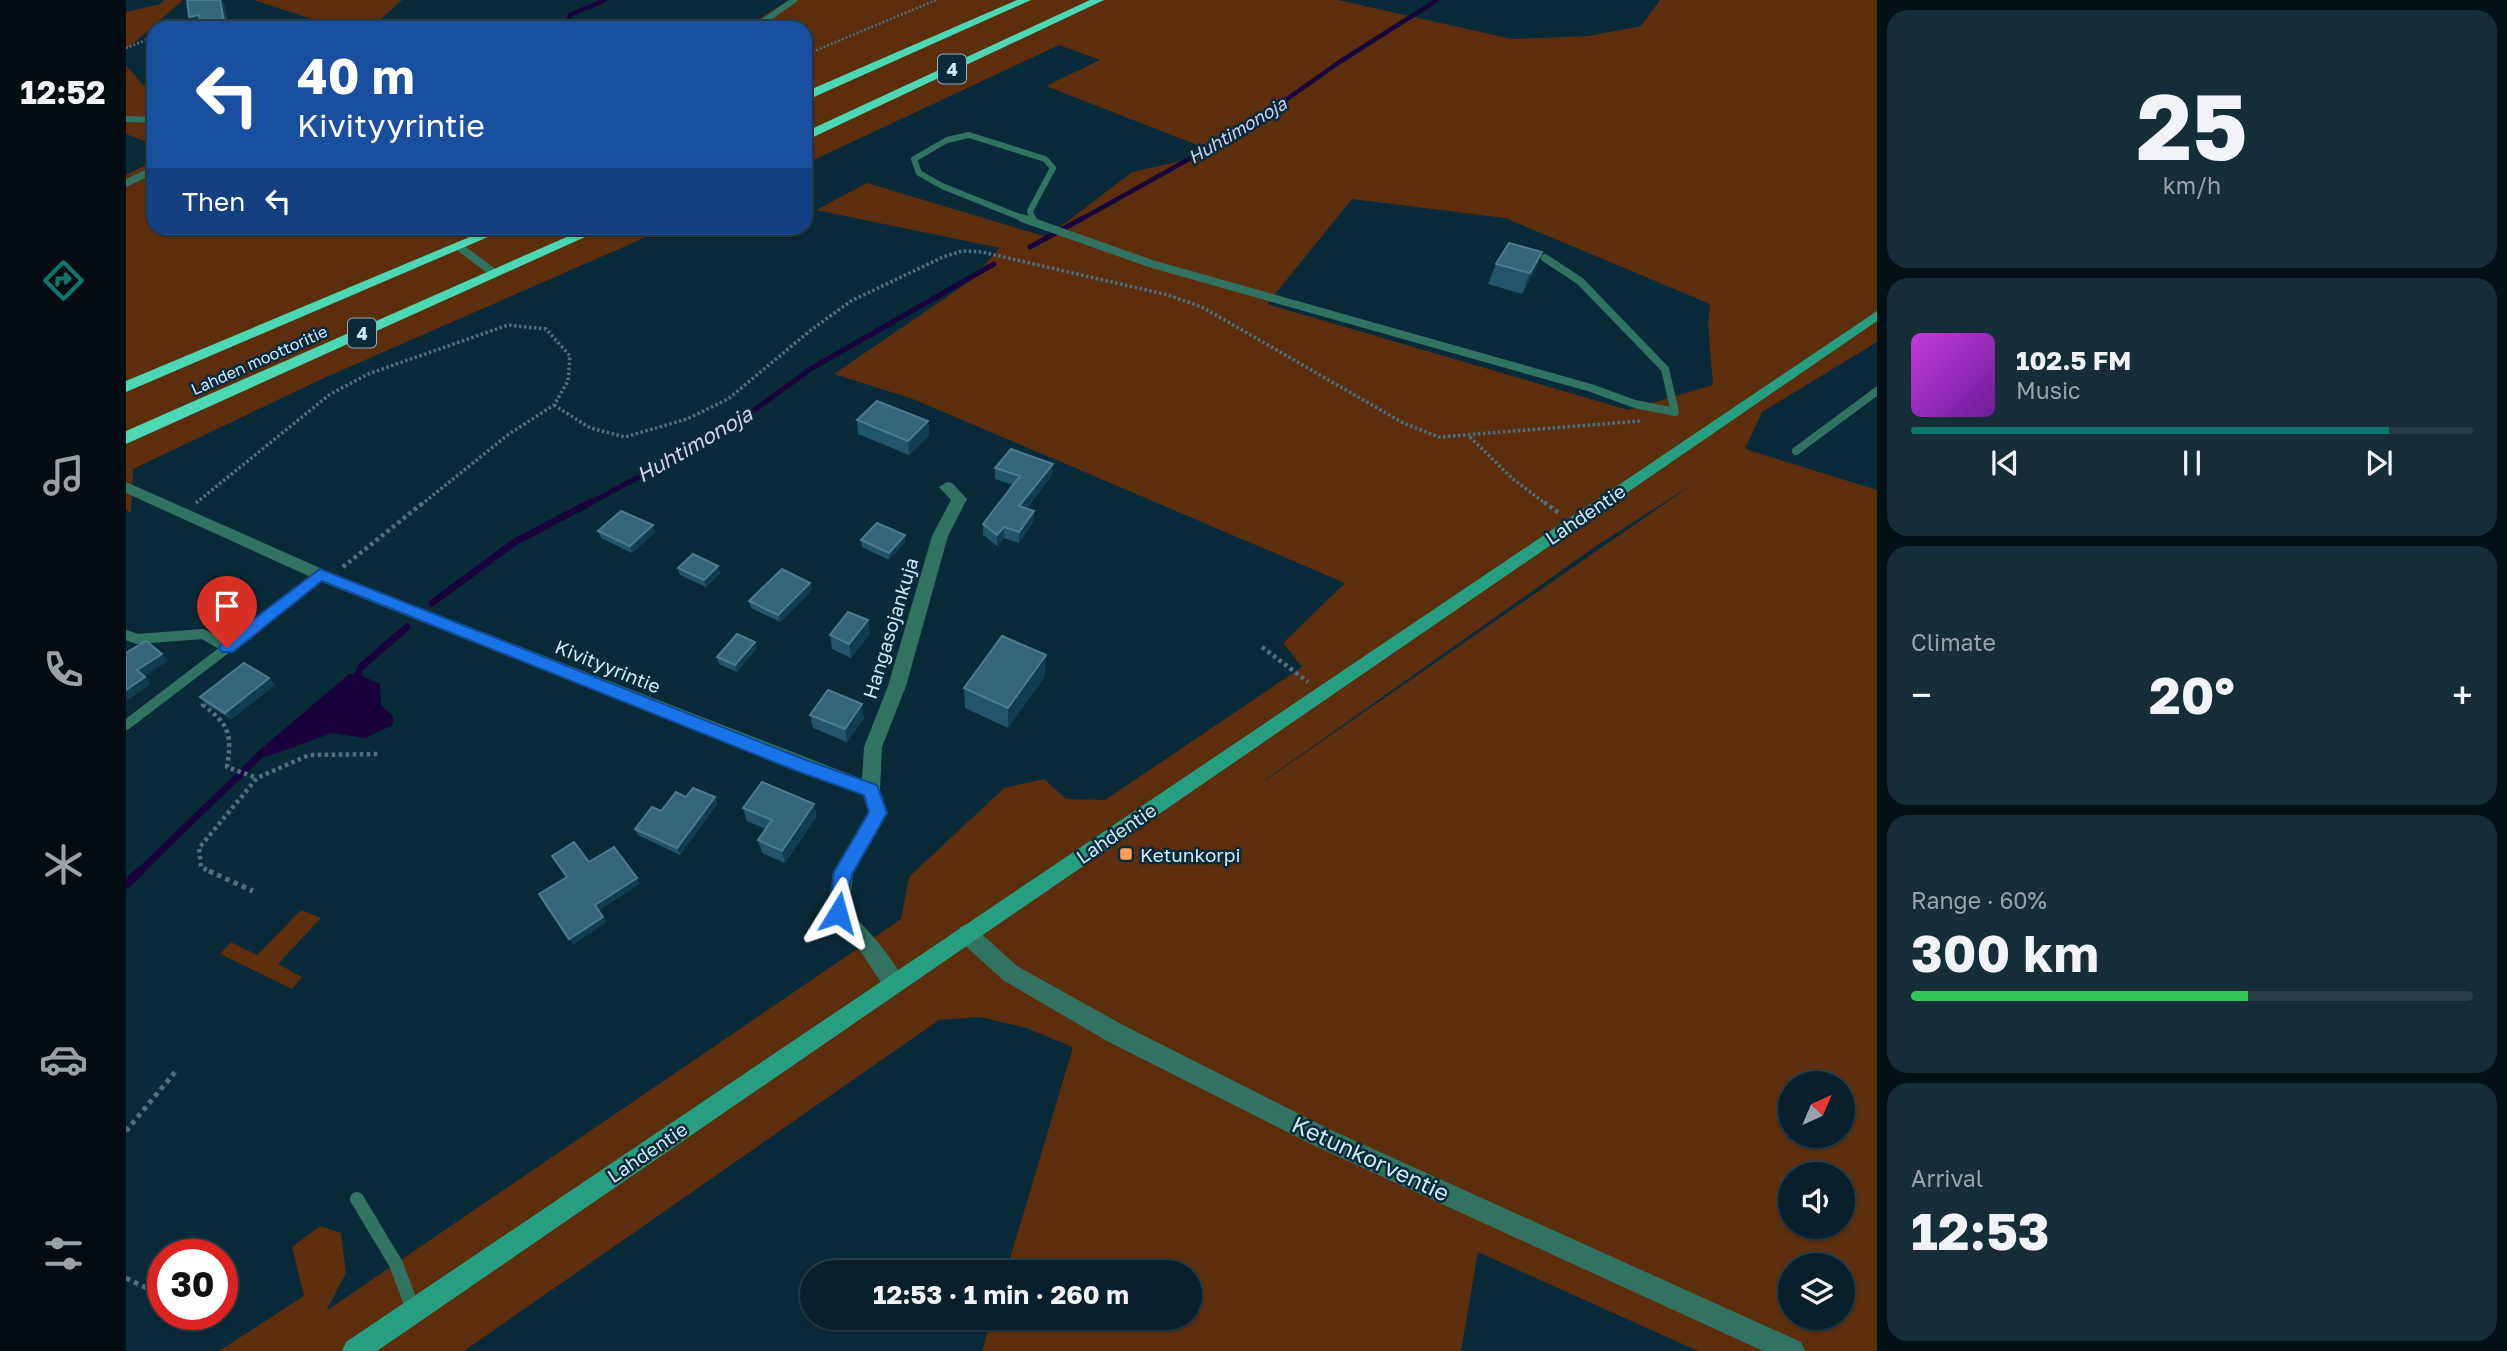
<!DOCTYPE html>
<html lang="en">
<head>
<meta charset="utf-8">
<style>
  body { margin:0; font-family:"Golos Text",sans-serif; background:#152d37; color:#f1f3f6; height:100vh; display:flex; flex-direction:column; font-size:26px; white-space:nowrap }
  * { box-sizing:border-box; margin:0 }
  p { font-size:23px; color:#98a3a9 }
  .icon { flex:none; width:38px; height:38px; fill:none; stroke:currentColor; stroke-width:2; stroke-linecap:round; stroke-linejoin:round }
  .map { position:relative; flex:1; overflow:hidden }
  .side { display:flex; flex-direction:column; gap:10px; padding:10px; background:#041218; width:630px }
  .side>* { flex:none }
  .top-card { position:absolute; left:21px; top:21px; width:665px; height:214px; border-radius:21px; box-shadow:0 2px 5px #0004,0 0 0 2px #283e47; background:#1a4fa0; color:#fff; overflow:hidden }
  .needle { width:46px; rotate:44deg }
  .buttons { position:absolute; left:1652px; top:1071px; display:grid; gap:14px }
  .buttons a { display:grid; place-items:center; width:77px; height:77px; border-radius:50%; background:#07202b; box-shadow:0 2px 5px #0004,0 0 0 2px #283e47; font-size:35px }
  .speed { position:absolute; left:21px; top:1239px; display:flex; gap:14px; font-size:35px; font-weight:700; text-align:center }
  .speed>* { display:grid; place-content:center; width:91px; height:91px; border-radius:50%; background:#07202b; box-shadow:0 2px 5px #0004,0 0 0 2px #283e47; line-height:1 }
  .speed .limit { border:10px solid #d22; background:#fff; color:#111 }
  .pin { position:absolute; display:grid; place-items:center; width:60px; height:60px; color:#fff; margin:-72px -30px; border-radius:50% 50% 50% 0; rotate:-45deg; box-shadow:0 0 7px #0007 }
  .pin .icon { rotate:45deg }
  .me { position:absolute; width:77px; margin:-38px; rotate:8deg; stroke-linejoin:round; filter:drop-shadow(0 0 5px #0008) }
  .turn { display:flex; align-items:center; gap:24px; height:147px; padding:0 35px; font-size:32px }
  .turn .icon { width:91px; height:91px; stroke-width:2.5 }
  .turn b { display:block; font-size:49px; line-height:60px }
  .then { display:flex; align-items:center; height:66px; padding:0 35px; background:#0003; gap:14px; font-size:26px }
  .big { font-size:52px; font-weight:700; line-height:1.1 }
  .side .widget { flex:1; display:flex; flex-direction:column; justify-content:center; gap:10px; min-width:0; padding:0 24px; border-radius:21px; background:#152d37 }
  .side .dial { align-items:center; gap:0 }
  .dial b { font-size:91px; line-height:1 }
  .song { display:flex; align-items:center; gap:21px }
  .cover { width:84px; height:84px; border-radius:10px; background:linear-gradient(135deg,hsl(290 70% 55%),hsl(280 70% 35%)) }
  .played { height:7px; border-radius:4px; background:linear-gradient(90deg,#0f766e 85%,#283e47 85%) }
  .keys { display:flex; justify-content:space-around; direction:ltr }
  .heat { display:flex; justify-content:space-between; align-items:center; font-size:38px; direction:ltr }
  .charge { height:10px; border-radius:5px; background:linear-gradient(90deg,#34c759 60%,#283e47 0) }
  .trip { position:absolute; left:674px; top:1260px; width:402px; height:70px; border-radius:35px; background:#07202b; box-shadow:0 2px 5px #0004,0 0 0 2px #283e47; font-weight:700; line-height:70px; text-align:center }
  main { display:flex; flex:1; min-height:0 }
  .tabs { display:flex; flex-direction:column; width:126px; justify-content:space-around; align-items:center; background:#030d11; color:#98a3a9 }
  .tabs .icon { width:49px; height:49px }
  .tabs .active { color:#0f766e }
  .tabs b { font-size:32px; color:#f1f3f6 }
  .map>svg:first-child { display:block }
  .green { fill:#5c2e0e; fill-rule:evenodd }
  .water { fill:#18033d }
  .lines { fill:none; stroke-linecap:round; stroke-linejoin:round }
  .stream-far3 { stroke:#18033d; stroke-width:4.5 }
  .stream-far2 { stroke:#18033d; stroke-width:5 }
  .stream-far1 { stroke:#18033d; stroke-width:7 }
  .stream { stroke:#18033d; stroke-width:9 }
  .path-far3 { stroke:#4f6f7f; stroke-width:2.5; stroke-dasharray:2 2; stroke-linecap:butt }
  .path-far2 { stroke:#4f6f7f; stroke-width:3.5; stroke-dasharray:2.5 2.5; stroke-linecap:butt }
  .path-far1 { stroke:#4f6f7f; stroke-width:4.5; stroke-dasharray:3.5 3.5; stroke-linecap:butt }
  .path { stroke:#4f6f7f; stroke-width:5; stroke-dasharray:4.5 4.5; stroke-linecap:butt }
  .service-far3 { stroke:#317360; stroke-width:6 }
  .service-far2 { stroke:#317360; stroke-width:8 }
  .service-far1 { stroke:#317360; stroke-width:10 }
  .service { stroke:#317360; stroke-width:14 }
  .minor { fill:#317360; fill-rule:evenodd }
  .secondary { fill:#259f80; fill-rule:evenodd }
  .motorway { fill:#4bd8b2; fill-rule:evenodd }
  .wall { fill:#22556c }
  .shaded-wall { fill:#103d51 }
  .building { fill:#34657b; stroke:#4c7a8f; stroke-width:2 }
  .route { fill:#1a73e8; stroke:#114b97; stroke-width:2 }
  .poi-dot { fill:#ff9b5b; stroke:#092a39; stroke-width:2.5 }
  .labels { text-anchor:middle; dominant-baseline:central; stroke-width:5; stroke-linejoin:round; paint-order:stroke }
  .far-street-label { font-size:16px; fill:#cceafa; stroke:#092a39 }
  .shield { fill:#092a39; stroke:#92b0c0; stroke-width:2 }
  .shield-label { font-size:18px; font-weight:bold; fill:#cceafa }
  .far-water-label { font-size:18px; font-style:italic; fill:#d2cfeb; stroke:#092a39 }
  .street-label { font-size:19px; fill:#cceafa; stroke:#092a39 }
  .poi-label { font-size:19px; fill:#cceafa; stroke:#092a39; text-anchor:start }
  .water-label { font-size:21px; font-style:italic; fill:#d2cfeb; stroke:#092a39 }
  .near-street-label { font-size:23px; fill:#cceafa; stroke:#092a39 }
</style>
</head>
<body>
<main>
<nav class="tabs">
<b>12:52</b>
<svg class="icon active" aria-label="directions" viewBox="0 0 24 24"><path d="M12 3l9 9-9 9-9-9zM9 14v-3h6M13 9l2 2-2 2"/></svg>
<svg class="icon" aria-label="music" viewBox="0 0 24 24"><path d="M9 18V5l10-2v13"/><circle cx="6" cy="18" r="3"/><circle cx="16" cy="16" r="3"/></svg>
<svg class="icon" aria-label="phone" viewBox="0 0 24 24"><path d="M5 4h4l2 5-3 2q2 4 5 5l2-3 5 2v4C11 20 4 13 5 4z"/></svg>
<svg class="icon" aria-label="climate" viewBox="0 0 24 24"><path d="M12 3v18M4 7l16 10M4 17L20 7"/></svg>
<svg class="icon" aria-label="car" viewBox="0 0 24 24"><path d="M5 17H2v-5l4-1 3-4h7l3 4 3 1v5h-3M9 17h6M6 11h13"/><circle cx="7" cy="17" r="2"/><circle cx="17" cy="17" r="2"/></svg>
<svg class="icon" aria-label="filters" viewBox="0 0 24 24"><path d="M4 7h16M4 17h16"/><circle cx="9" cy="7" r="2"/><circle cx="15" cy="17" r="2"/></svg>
</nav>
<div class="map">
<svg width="1751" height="1351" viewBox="0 0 1751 1351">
  <rect width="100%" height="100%" fill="#092a39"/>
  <g class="green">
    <path d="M38 0H57L0 50V12L34 4Z"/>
    <path d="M128 0H276L252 22 263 28H213Z"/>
    <path d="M663 0H1212L1386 39 1462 36 1515 26 1534 0H1751V342L1636 412 1619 449 1751 490V1351H1572L1352 1252 1335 1351H856L866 1318H1064V1272H880L947 1047 900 1028 854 1017 813 1020 338 1351H93L178 1296 166 1247 194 1226 215 1233 220 1273 200 1311 775 919 783 877 878 788 918 779 940 799 979 800 1176 667 1157 643 1219 583 787 399 708 374 844 281 874 248 690 210 741 183 921 237 1006 172 1068 158 1071 145 920 86 974 60 933 45 679 164V28H619ZM1226 199 1379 218 1584 304 1582 325 1587 385 1502 410 1141 304ZM1570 482 1140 780H1139L1470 546ZM1664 1083H1717V1136H1664ZM1664 1174H1717V1227H1664ZM1664 1265H1717V1318H1664Z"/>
    <path d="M0 65 17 85 28 88V145L0 134Z"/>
    <path d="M28 161V228H541L198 378 7 469 5 513 0 510V175Z"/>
    <path d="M175 910 195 918 152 964 176 977 166 989 94 954 105 942 131 955Z"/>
  </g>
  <path class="water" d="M223 674H232L254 684 255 705 267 716V725L239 738 206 733 140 757 129 754Z"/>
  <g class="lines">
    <g class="stream-far3">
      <path d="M441 28 444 15 479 0"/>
      <path d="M954 220 1124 125 1215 61 1311 0"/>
    </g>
    <g class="stream-far2">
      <path d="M904 247 957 218"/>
      <path d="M462 504 598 432 686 368 868 264"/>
    </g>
    <g class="stream-far1">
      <path d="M306 603 389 542 465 502"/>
      <path d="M232 674 235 667 281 627"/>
      <path d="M12 873 134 755"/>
    </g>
    <path class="stream" d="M0 884 14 871"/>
    <g class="path-far3">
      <path d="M43 28 70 18"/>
      <path d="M0 48 28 37"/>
      <path d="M679 55 810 0"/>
    </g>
    <g class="path-far2">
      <path d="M428 405 464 428 499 437 561 419 602 399 685 330 725 301 817 257 836 251 856 252 1042 295 1076 307 1277 423 1313 437 1514 421"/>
      <path d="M1344 437 1387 479 1420 504"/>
      <path d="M70 503 203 395 242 374 382 325 420 329 444 356 442 381 428 405 383 434 296 504"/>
    </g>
    <g class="path-far1">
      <path d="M1418 502 1433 513"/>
      <path d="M217 567 298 502"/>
      <path d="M1136 647 1182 682"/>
      <path d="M82 699 77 705C104 725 106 735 101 767L131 778"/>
      <path d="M87 873 75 867 73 848 131 778 183 755 253 754"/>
    </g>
    <g class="path">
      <path d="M83 871 127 891"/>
      <path d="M0 1131 50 1071"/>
      <path d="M0 1278 37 1296"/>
    </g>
    <g class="service-far3">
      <path d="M628 28 668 0"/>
      <path d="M901 220 816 186 793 173 788 159 821 140 843 135 919 159 927 168 904 211 907 220"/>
    </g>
    <g class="service-far2">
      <path d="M896 218 1026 264 1465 388 1509 404 1549 412 1539 369 1454 281 1419 258"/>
      <path d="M906 218 908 222"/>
      <path d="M332 246 368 273"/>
      <path d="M1670 451 1751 391"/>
    </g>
    <g class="service-far1">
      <path d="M0 635 11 639 77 634 101 648 0 725"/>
      <path d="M101 648 194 574"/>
    </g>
    <path class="service" d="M231 1199 270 1264 288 1312"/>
    <g class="minor">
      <path d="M0 116 28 117V123L0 122Z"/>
      <path d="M28 166V174L0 187V179Z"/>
      <path d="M0 482 210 575 736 779 738 747 762 686 806 536 825 500 813 487 821 482 826 483 841 499 822 536 780 686 756 747 754 790 762 813 727 874 723 910C743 932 766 955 779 983L776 990 768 993 760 990 735 952 702 913 707 872 742 812 737 795 667 770 198 583 0 493Z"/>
      <path d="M841 924 848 927 891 966 997 1025 1203 1129 1675 1342 1679 1351H1637L1187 1145 981 1041 877 980 834 941 831 934 834 927Z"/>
    </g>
    <path class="secondary" d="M1751 311V321L251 1351H216L220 1342Z"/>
    <g class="motorway">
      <path d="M891 0H905L679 101V92Z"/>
      <path d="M964 0H978L679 141V132Z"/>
      <path d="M365 228H383L0 392V381Z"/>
      <path d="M461 228H479L0 444V431Z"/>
    </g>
  </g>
  <g class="wall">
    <path d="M1416 252 1408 272 1396 294 1362 284 1370 264Z"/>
    <path d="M731 420 802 421 803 435 783 455 732 434Z"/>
    <path d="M869 468 926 475 900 509 908 511 907 522 893 543 878 538 871 546 857 535V524L887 485 869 479Z"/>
    <path d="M472 531 529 532 506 553 475 538Z"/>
    <path d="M735 540 779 542 763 560 736 547Z"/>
    <path d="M552 568 594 573 580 587 554 575Z"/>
    <path d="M684 583 686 590 654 622 625 608 623 601Z"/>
    <path d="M742 620 744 634 725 658 706 649 704 635Z"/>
    <path d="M629 642 631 648 611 672 593 664 591 657Z"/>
    <path d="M919 676 882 728 839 708 838 688Z"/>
    <path d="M143 678 149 685 105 719 80 704 74 697Z"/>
    <path d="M684 715 738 718 721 742 687 728Z"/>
    <path d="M560 797H589L591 804 554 855 512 835 509 829 535 811Z"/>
    <path d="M617 808 691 816 659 863 636 853 632 840 640 829 621 821Z"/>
  </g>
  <g class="shaded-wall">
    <path d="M94 0H96L99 6 103 28H76L75 27 69 28 63 17 73 15Z"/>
    <path d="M1416 252 1408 272 1396 294 1404 273Z"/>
    <path d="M802 421 803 435 783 455 782 441Z"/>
    <path d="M927 464 926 475 893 517V506Z"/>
    <path d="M908 511 907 522 893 543V532Z"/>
    <path d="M527 525 529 532 506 553 504 546Z"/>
    <path d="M878 527V538L871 546V535Z"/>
    <path d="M779 535V542L763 560V553Z"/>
    <path d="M592 566 594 573 580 587 578 580Z"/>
    <path d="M684 583 686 590 654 622 652 615Z"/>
    <path d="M742 620 744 634 725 658 723 644Z"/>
    <path d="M629 642 631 648 611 672 609 665Z"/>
    <path d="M36 654 42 661 17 677 11 670Z"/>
    <path d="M920 655 919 676 882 728V708Z"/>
    <path d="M19 677 25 684 0 701V690Z"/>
    <path d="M143 678 149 685 105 719 99 713Z"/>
    <path d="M736 704 738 718 721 742 719 729Z"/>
    <path d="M589 797 591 804 554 855 551 848Z"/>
    <path d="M688 804 691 816 659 863 656 851Z"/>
    <path d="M511 878 514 884 472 911 469 905Z"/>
    <path d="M477 917 481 922 447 945 443 939Z"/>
  </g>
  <g class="building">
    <path d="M61 0H94L98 21 75 25 73 15 63 17Z"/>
    <path d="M1383 243 1416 252 1404 273 1370 264Z"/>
    <path d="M751 401 802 421 782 441 731 420Z"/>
    <path d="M885 449 927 464 893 506 908 511 893 532 878 527 871 535 857 524 894 476 869 468Z"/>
    <path d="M495 511 527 525 504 546 472 531Z"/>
    <path d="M751 523 779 535 763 553 735 540Z"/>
    <path d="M567 554 592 566 578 580 552 568Z"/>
    <path d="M656 569 684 583 652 615 623 601Z"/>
    <path d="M722 612 742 620 723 644 704 635Z"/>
    <path d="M611 634 629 642 609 665 591 657Z"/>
    <path d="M876 636 920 655 882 708 838 688Z"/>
    <path d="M20 641 36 654 11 670 19 677 0 690V653Z"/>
    <path d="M118 663 143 678 99 713 74 697Z"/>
    <path d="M702 690 736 704 719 729 684 715Z"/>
    <path d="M636 782 688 804 656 851 632 840 646 820 617 808Z"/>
    <path d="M567 788 589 797 551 848 509 829 526 807 535 811 550 792 560 797Z"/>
    <path d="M448 842 463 862 488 847 511 878 469 905 477 917 443 939 413 894 441 877 426 856Z"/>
  </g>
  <path class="route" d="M194 569 680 760 751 785 761 813 726 874 718 919 712 921 705 919 703 913 708 872 743 812 738 795 668 770 196 581 107 652H96L93 648 96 643Z"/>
  <rect class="poi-dot" x="993" y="847" width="14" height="14" rx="3.5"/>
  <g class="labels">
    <g class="far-street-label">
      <text transform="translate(133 360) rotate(-24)">Lahden moottoritie</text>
    </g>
    <g class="shield">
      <rect x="812" y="54.5" width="28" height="29" rx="5"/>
      <rect x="222" y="318.5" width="28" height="29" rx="5"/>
    </g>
    <g class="shield-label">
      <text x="826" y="69">4</text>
      <text x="236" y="333">4</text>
    </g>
    <g class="far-water-label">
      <text transform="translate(1111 130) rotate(-31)">Huhtimonoja</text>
    </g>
    <g class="street-label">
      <text transform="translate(1459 514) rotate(-34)">Lahdentie</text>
      <text transform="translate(764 628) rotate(-73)">Hangasojankuja</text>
      <text transform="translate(482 666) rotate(22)">Kivityyrintie</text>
      <text transform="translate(990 833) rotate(-34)">Lahdentie</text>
      <text transform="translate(521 1152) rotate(-34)">Lahdentie</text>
    </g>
    <g class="poi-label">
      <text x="1014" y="854">Ketunkorpi</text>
    </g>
    <g class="water-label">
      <text transform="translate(568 444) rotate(-30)">Huhtimonoja</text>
    </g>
    <g class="near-street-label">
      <text transform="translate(1245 1158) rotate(25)">Ketunkorventie</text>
    </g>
  </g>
</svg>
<div class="buttons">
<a><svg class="needle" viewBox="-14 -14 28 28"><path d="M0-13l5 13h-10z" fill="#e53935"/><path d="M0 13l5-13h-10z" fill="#98a3a9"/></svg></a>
<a><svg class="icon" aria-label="sound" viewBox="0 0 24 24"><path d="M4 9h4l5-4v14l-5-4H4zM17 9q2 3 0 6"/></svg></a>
<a><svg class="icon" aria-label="layers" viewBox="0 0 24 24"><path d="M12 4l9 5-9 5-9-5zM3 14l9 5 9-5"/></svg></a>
</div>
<div class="speed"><div class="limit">30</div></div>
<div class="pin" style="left:101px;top:648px;background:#d93025"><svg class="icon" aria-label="arrive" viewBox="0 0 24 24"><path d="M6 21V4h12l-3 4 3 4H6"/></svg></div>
<svg class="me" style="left:712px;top:913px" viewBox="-20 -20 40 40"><path d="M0-17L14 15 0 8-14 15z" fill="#1a73e8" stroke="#fff" stroke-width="4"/></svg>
<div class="trip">12:53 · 1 min · 260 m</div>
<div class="top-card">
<div class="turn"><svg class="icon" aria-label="left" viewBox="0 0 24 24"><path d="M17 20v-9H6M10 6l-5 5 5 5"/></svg><div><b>40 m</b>Kivityyrintie</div></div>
<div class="then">Then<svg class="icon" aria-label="left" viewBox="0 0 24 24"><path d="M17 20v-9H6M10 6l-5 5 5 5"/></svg></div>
</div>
</div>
<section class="side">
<div class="widget dial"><b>25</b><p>km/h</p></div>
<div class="widget">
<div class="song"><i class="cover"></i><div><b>102.5 FM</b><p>Music</p></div></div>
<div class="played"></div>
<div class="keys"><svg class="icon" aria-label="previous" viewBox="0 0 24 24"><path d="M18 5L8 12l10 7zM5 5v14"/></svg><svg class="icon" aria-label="pause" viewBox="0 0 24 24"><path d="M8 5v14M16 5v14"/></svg><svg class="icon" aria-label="next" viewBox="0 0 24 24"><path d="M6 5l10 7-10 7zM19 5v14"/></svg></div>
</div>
<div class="widget"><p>Climate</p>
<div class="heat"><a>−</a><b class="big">20°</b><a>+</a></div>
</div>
<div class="widget"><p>Range · 60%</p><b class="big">300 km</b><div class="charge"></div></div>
<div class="widget"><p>Arrival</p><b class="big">12:53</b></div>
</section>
</main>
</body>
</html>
